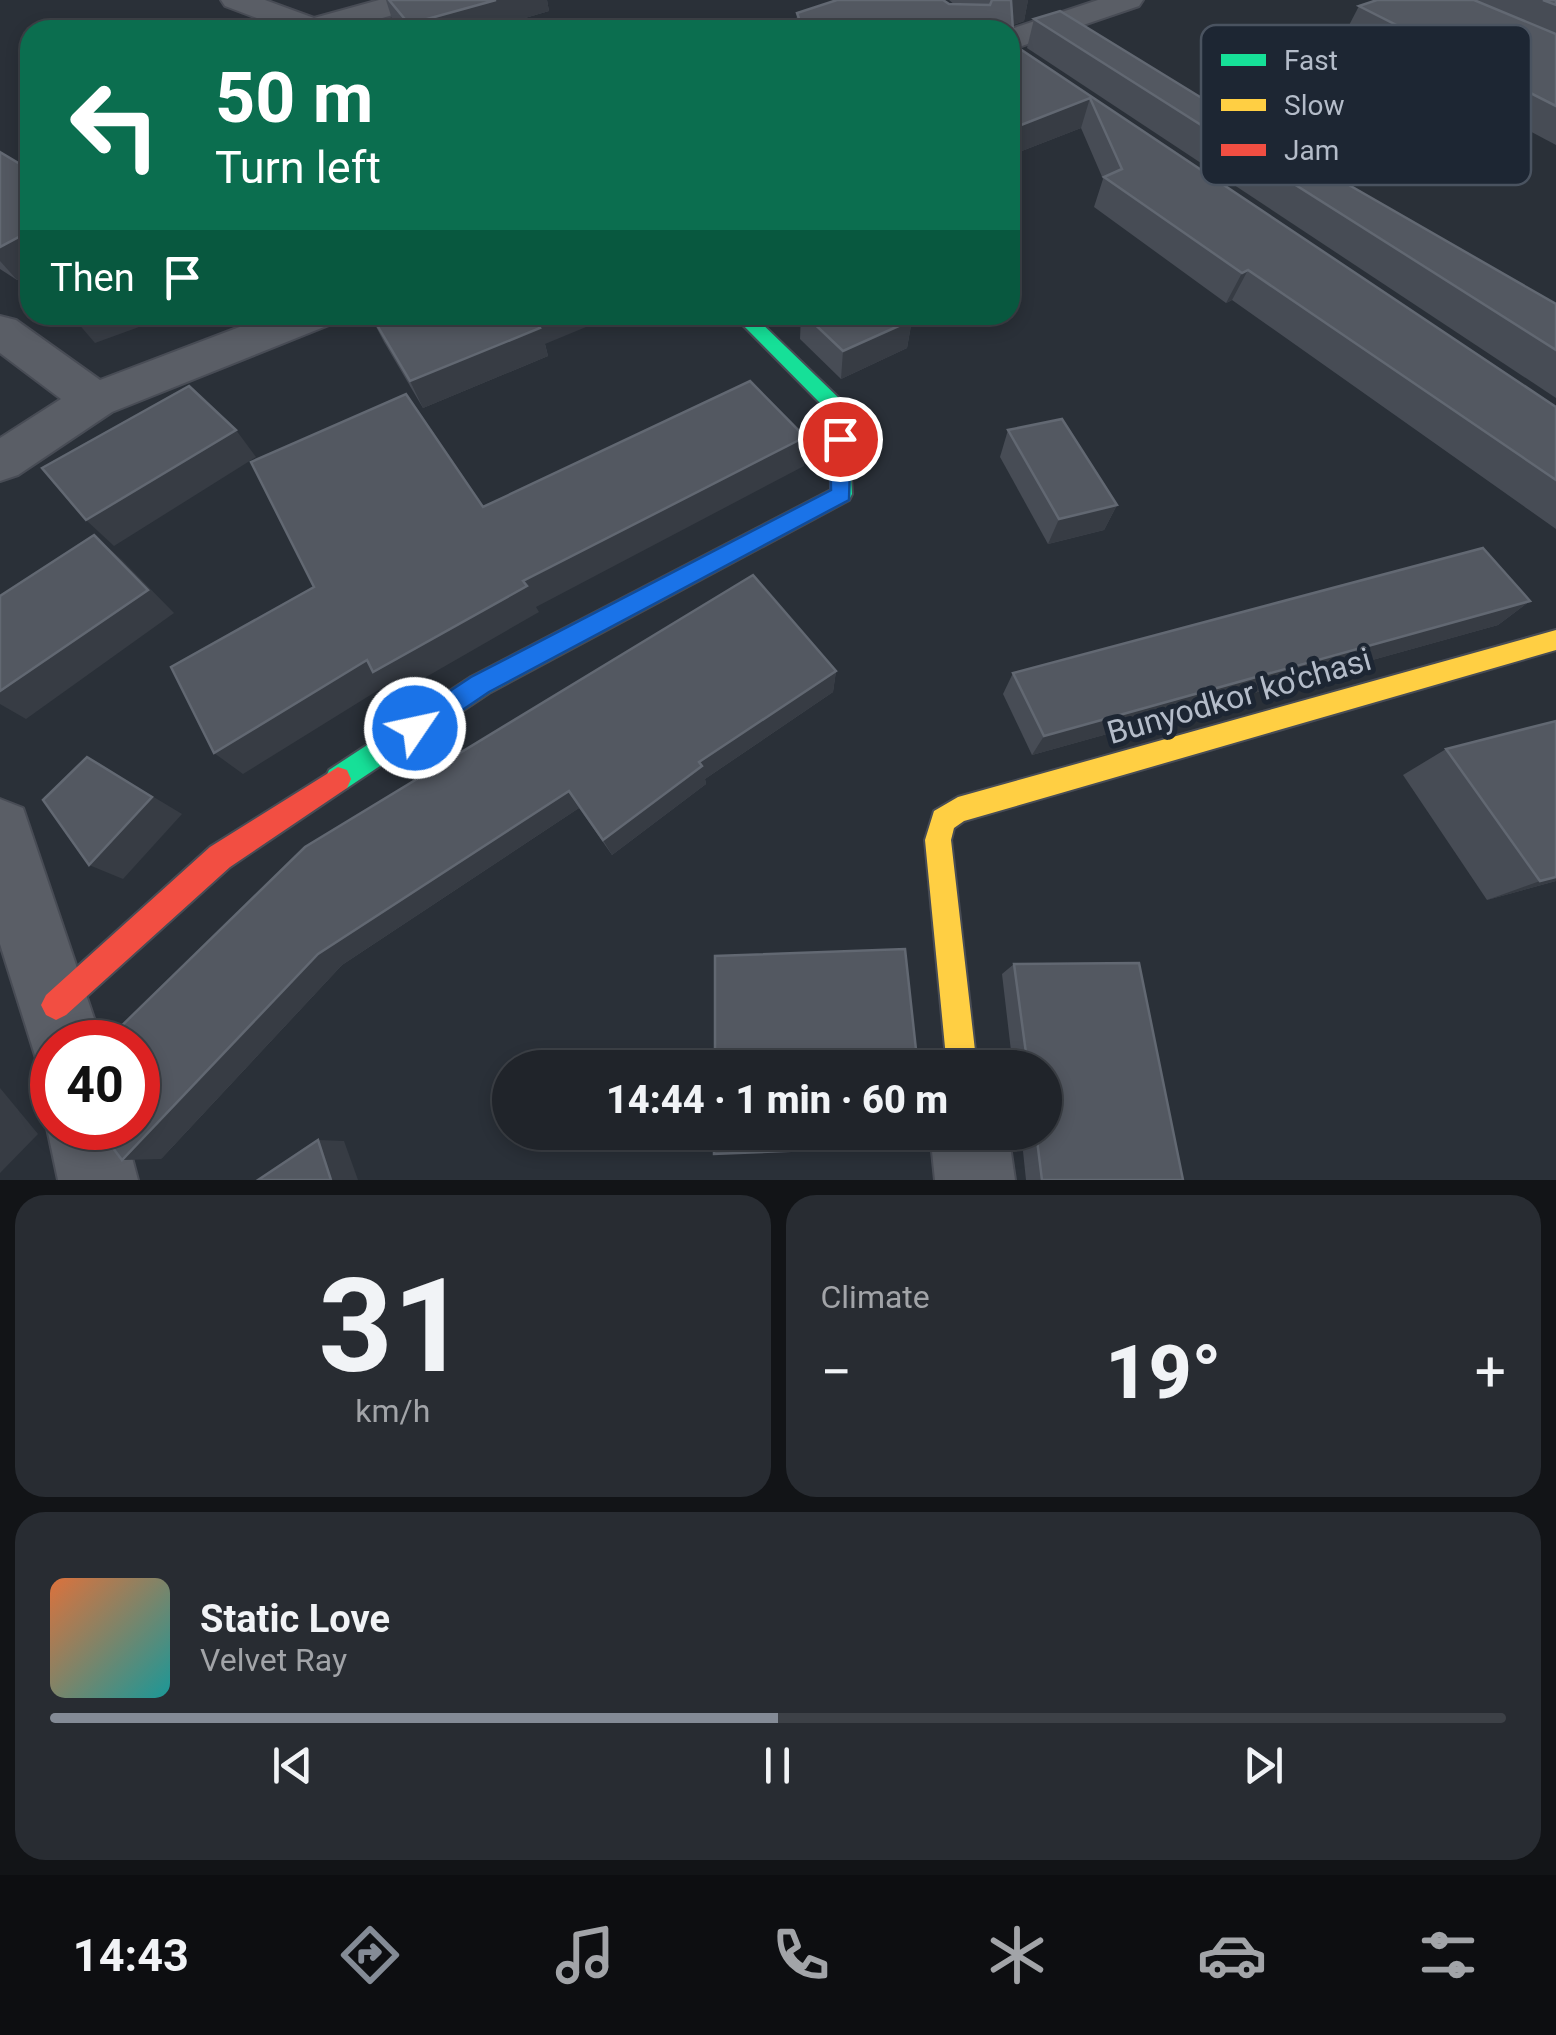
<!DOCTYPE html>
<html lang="en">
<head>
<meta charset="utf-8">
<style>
  body { margin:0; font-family:Roboto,sans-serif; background:#282c32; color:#f1f3f6; height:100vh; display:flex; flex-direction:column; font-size:38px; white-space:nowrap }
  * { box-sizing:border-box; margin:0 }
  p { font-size:32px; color:#a2a4a8 }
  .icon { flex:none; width:55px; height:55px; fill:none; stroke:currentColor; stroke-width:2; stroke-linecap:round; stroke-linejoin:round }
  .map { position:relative; height:1180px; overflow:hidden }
  .details { display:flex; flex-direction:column; gap:15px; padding:15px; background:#121417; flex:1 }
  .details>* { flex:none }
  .banner { position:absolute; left:20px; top:20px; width:1000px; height:305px; border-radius:30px; box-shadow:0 5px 15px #0003,0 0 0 2px #3d4147; background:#0b6e4f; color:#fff; overflow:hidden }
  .speed { position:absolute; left:30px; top:1020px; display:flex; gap:20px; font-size:50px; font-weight:700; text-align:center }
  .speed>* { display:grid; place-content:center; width:130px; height:130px; border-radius:50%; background:#20242a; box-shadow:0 5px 15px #0003,0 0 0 2px #3d4147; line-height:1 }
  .speed .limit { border:15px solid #d22; background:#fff; color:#111 }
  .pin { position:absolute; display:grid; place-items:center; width:85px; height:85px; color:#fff; margin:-42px; border:5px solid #fff; border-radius:50%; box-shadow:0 2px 10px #0007 }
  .me { position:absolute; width:110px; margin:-55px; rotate:56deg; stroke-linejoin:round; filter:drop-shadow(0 0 8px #0008) }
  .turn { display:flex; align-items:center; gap:35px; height:210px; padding:0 30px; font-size:45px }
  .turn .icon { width:130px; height:130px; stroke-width:2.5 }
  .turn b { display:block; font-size:70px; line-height:85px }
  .then { display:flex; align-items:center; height:95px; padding:0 30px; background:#0003; gap:20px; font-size:38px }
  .big { font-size:75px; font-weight:800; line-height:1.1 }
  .details .tile { flex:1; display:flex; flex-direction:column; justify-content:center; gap:15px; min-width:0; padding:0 35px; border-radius:30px; background:#282c32 }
  .details .dial { align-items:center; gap:0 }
  .dial b { font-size:130px; line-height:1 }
  .song { display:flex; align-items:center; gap:30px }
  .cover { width:120px; height:120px; border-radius:15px; background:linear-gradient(135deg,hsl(20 70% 55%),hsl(180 70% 35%)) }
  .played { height:10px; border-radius:5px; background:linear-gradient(90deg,#848b96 50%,#3d4147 50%) }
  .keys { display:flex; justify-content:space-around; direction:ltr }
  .heat { display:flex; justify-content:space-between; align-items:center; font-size:55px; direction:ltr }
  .details .tiles { flex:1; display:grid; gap:15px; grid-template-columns:1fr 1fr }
  .tile:last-child { grid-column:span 2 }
  .trip { position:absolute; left:492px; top:1050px; width:570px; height:100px; border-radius:50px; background:#20242a; box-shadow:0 5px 15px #0003,0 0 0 2px #3d4147; font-weight:800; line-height:100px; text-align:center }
  .tab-bar { display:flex; height:160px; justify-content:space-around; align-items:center; background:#0d0e11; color:#a2a4a8 }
  .tab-bar .icon { width:70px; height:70px }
  .tab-bar .current { color:#848b96 }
  .tab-bar b { font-size:45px; color:#f1f3f6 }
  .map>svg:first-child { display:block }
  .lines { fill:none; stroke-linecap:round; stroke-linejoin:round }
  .street-casing { stroke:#484c55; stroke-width:4 }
  .fast-casing { stroke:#484c55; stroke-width:4 }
  .slow-casing { stroke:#484c55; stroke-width:4 }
  .jam-casing { stroke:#484c55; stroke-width:4 }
  .street { fill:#5a5e66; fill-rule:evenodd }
  .fast { fill:#16e098; fill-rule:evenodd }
  .slow { fill:#ffcf43; fill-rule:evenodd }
  .jam { fill:#f24e42; fill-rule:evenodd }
  .wall { fill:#474c55 }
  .shaded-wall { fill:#373c44 }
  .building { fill:#535861; stroke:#626872; stroke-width:2.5 }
  .route { fill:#1a73e8; stroke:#114b97; stroke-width:2.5 }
  .labels { text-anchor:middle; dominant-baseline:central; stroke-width:10; stroke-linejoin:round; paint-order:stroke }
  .street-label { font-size:32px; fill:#b4bcc9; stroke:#1d2633 }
  .key { fill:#1d2633; stroke:#4a5360; stroke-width:2.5 }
  .key-label { font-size:28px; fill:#b4bcc9 }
</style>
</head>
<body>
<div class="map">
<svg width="1556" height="1180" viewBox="0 0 1556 1180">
  <rect width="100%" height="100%" fill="#2a3038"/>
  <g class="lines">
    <defs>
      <g id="street">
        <path d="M221 0H265L314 18 379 0H428L424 6 341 30H289L225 6Z"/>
        <path d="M1098 0H1143L1139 6 1010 50 1008 30Z"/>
        <path d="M271 315H336L329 325 112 412 18 475 0 481V438L61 399 0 353V316L16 320 100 380Z"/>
        <path d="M0 799 23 808 102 1042H52V1074L39 1068 0 944Z"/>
        <path d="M52 1116V1128H124L138 1180H58L47 1128Z"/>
        <path d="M930 1132H1008L1015 1180H935Z"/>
      </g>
      <path id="fast" d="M733 315H753L847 406 852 494 849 500 489 693 347 788 338 791 329 788 325 779 329 770 471 677 831 490 830 413Z"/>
      <path id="slow" d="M1556 630V650L964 821 954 828 951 840 977 1068H947L925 840 934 811 958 797Z"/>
      <path id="jam" d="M338 767 347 770 351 779 347 788 230 867 66 1015 56 1020 46 1015 41 1005 46 995 210 847Z"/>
    </defs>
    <use href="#street" class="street-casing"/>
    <use href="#fast" class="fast-casing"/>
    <use href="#slow" class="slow-casing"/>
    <use href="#jam" class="jam-casing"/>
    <use href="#street" class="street"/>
    <use href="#fast" class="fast"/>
    <use href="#slow" class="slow"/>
    <use href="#jam" class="jam"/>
  </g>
  <g class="wall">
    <path d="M386 0H547L549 11 484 30H401L392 19Z"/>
    <path d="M949 0H1028L1024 21 1013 25 1014 45 1556 407V529L1232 300 1226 303 1094 207 1103 179 1081 128 1014 154 1010 151V30H796L797 13 955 5Z"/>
    <path d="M1377 0H1556V145L1345 33 1359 6Z"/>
    <path d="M1034 19 1262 135 1556 304V398L1027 48Z"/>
    <path d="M0 152 30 170V273L17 280 0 269Z"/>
    <path d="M370 315 545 344 548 356 423 408 384 342Z"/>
    <path d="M801 315H907L912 320 907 348 841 379 800 339Z"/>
    <path d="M1008 430 1117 505 1104 530 1048 544 1000 457Z"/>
    <path d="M1530 601 1498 625 1032 755 1003 694 1013 673Z"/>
    <path d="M836 671 833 692 705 779 706 784 612 855 579 808 342 965 161 1159 305 847Z"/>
    <path d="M1446 749 1556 881 1487 900 1403 775Z"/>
    <path d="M1014 964 1183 1180H1026L1021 1132H1045V1068H1013L1002 974Z"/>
  </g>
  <g class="shaded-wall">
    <path d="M496 0H547L549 11 484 30H411L409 24Z"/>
    <path d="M1010 0H1028L1024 21 1005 28Z"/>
    <path d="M1090 98 1081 128 1014 154 1021 125Z"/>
    <path d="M30 231V273L17 280 0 261V247Z"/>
    <path d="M1248 270 1232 300 1226 303 1242 273Z"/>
    <path d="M71 315H172L95 343Z"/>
    <path d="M540 315H615L545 344 548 356 423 408 410 381Z"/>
    <path d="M912 320 907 348 841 379 843 351Z"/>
    <path d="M236 430 256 457 114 546 86 520Z"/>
    <path d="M805 437 804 466 536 607 539 612 393 696 385 686 243 774 214 753 367 660Z"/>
    <path d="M1117 505 1104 530 1048 544 1059 519Z"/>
    <path d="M94 535 122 560 174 613 26 719 0 704V691Z"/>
    <path d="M1530 601 1498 625 1032 755 1044 736Z"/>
    <path d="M836 671 833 692 705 779 706 784 612 855 603 840 699 762Z"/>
    <path d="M87 757 182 814 123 879 89 865Z"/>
    <path d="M569 791 579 808 342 965 161 1159 122 1160 318 954Z"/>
    <path d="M1556 877V881L1487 900 1540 881Z"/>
    <path d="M0 1088 38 1134 0 1173Z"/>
    <path d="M318 1140 344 1141 358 1180H331Z"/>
  </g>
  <g class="building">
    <path d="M389 0H496L409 24Z"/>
    <path d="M837 0H943L949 4 990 5 992 0H1011L1014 45 1556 407V480L1248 270 1242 273 1104 177 1122 169 1090 98 1021 125 1010 116V30H803L797 13Z"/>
    <path d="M1377 0H1474L1556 34V106L1359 6Z"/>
    <path d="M1543 0H1556V5Z"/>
    <path d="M1060 11 1262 135 1556 304V350L1034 19Z"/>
    <path d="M0 152 30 170V231L0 247Z"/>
    <path d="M371 315H540L533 318 540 328 410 381Z"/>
    <path d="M805 315H907L912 320 843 351Z"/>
    <path d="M750 381 805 437 523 581 527 586 373 672 367 660 214 753 171 667 314 587 251 462 406 394 483 507Z"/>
    <path d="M189 386 236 430 86 520 42 468Z"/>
    <path d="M1062 419 1117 505 1059 519 1008 430Z"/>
    <path d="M94 535 148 590 0 691V596Z"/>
    <path d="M1483 548 1530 601 1044 736 1013 673Z"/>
    <path d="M753 575 836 671 699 762 702 766 603 840 569 791 318 954 122 1160 98 1128H138V1042H105L305 847Z"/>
    <path d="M1556 721V877L1540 881 1446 749Z"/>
    <path d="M87 757 152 797 89 865 43 800Z"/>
    <path d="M905 949 918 1068H715V956Z"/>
    <path d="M1139 963 1183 1180H1042L1036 1132H1045V1068H1028L1014 964Z"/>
    <path d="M714 1132H925L926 1145 714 1154Z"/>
    <path d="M318 1140 331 1180H258Z"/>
  </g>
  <path class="route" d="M840 431 851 439 849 500 489 692 424 736 415 740 406 736 402 728 406 720 471 677 831 490 830 439Z"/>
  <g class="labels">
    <g class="street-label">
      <text transform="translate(1239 696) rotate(-16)">Bunyodkor ko'chasi</text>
    </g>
  </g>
  <rect x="1201" y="25" width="330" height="160" rx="15" class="key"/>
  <rect x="1221" y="54" width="45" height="12" fill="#16e098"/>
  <rect x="1221" y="99" width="45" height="12" fill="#ffcf43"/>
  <rect x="1221" y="144" width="45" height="12" fill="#f24e42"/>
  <g class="key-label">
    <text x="1284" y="70">Fast</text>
    <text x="1284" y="115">Slow</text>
    <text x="1284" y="160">Jam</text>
  </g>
</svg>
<div class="speed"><div class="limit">40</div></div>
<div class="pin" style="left:840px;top:439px;background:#d93025"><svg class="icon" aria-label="arrive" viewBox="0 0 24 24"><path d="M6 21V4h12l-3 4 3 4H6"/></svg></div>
<svg class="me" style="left:415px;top:728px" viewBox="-20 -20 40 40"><circle r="17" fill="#1a73e8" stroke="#fff" stroke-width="3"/><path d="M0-11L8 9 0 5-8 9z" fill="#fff"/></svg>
<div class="trip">14:44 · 1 min · 60 m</div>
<div class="banner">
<div class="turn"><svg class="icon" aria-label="left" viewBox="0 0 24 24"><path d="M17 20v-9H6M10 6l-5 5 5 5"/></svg><div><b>50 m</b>Turn left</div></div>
<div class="then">Then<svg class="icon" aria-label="arrive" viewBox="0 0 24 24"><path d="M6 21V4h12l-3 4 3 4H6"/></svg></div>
</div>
</div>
<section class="details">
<div class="tiles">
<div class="tile dial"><b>31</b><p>km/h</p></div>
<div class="tile"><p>Climate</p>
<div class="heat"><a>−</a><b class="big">19°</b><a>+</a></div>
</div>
<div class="tile">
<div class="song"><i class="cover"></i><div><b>Static Love</b><p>Velvet Ray</p></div></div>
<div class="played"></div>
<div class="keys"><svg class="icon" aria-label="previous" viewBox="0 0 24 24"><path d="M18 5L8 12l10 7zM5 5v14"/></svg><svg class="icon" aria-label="pause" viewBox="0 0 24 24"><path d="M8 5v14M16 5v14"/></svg><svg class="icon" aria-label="next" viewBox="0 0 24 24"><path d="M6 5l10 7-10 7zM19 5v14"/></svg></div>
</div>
</div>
</section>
<nav class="tab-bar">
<b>14:43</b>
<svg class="icon current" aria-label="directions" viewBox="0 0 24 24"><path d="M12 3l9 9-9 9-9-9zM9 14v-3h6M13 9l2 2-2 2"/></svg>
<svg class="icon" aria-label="music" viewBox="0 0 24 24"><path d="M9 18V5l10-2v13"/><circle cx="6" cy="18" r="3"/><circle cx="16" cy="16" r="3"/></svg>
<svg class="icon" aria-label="phone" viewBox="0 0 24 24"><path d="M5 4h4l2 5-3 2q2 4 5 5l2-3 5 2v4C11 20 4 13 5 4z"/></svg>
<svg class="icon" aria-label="climate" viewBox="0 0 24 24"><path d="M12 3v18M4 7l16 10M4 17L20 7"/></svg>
<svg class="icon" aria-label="car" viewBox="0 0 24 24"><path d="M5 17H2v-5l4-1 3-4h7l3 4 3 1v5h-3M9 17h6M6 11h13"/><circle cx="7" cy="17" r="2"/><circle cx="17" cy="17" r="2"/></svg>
<svg class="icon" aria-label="filters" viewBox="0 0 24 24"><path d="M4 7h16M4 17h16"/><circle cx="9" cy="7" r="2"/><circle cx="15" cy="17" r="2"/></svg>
</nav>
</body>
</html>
